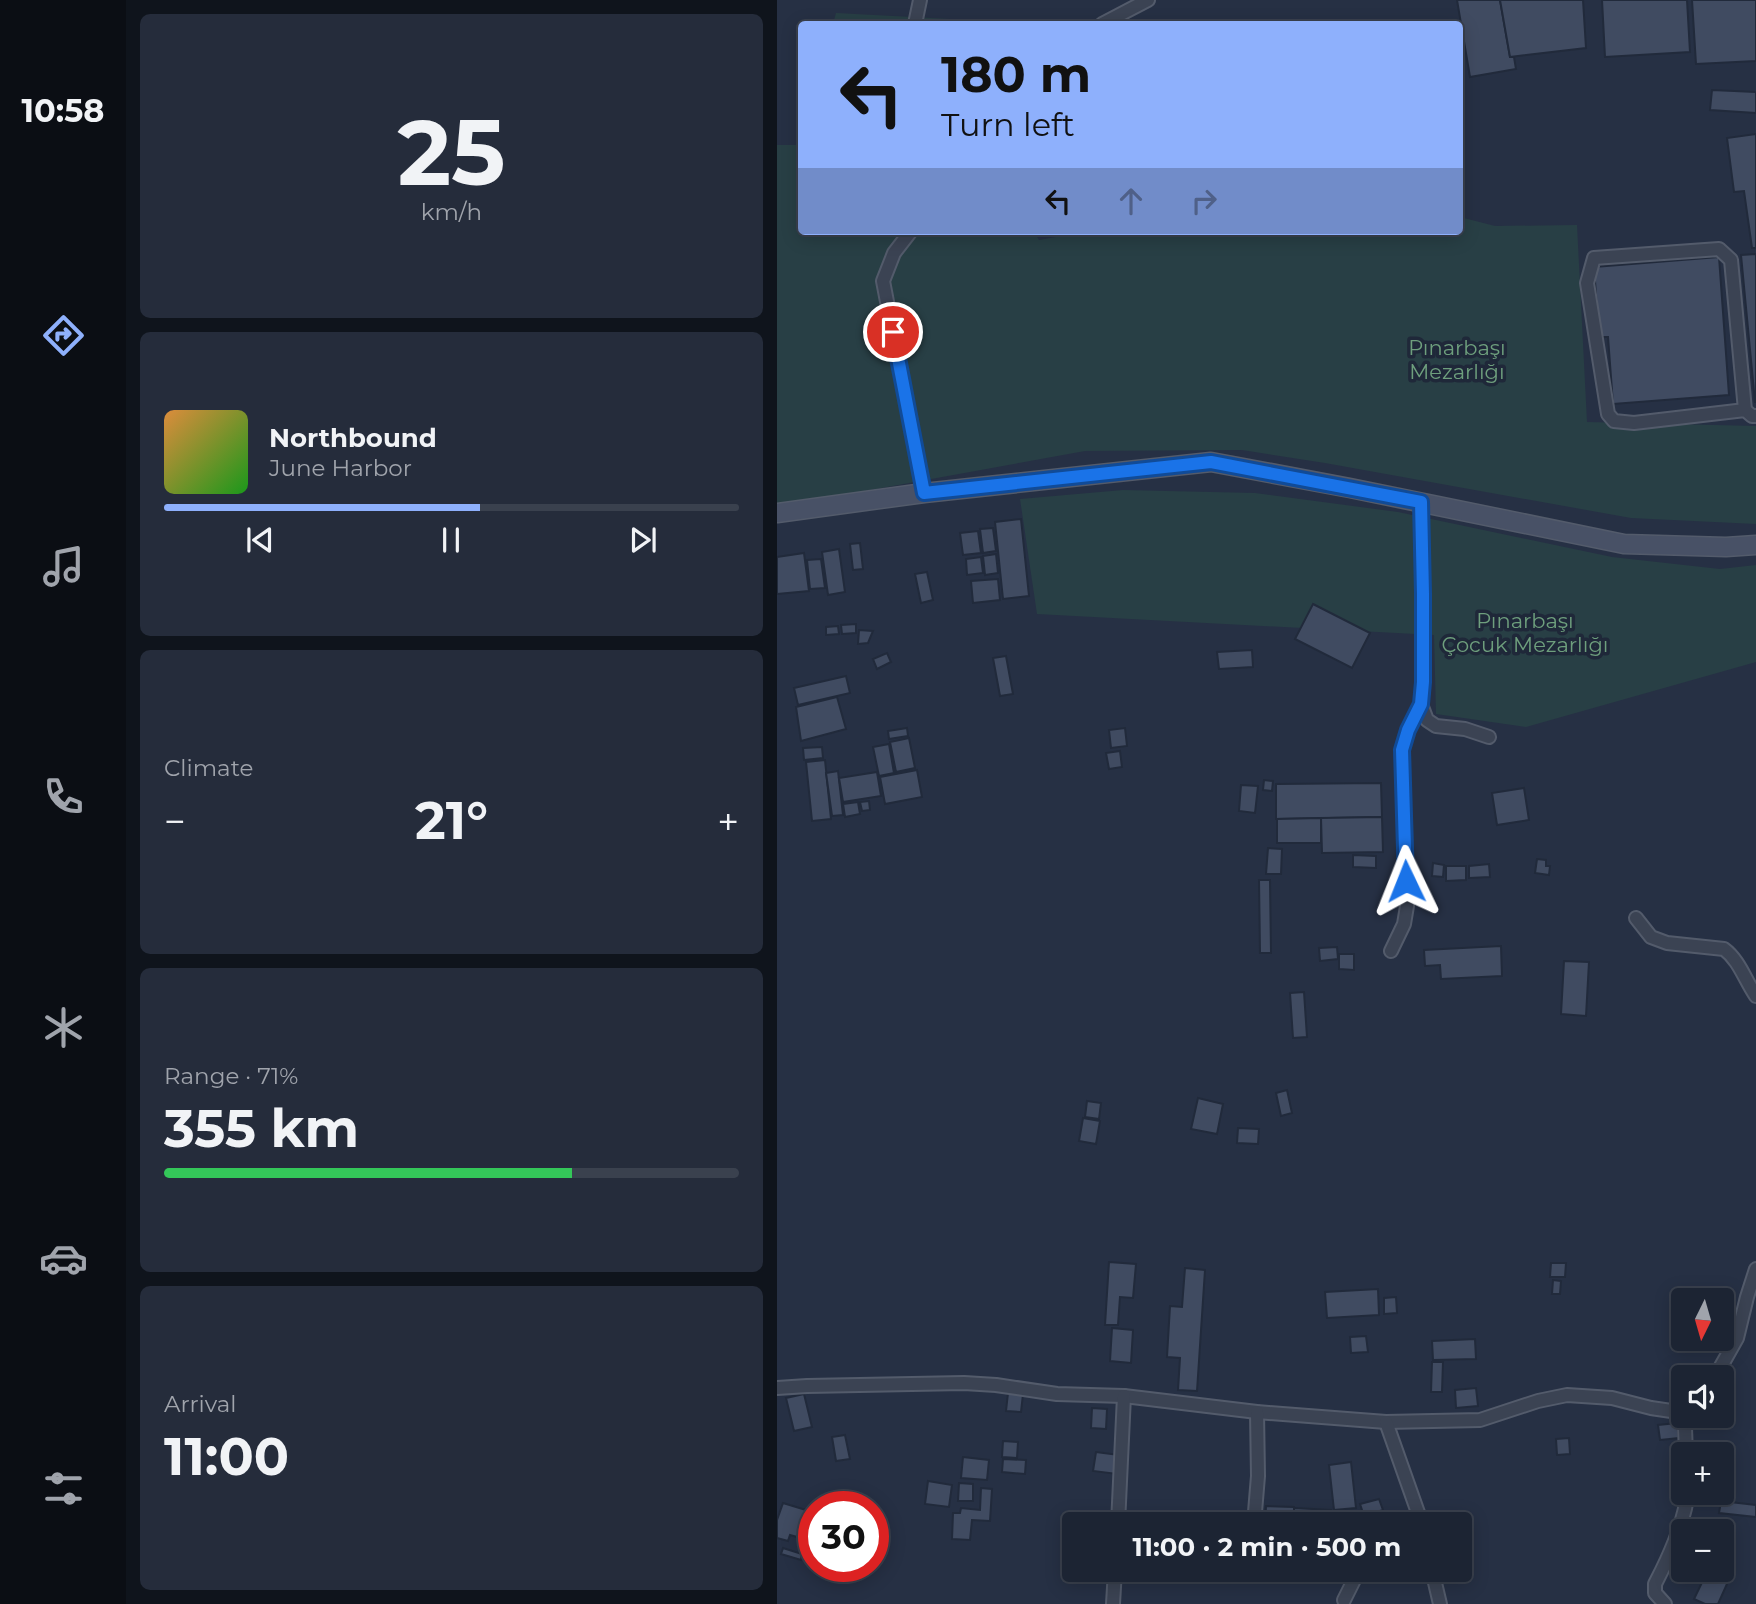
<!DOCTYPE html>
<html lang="en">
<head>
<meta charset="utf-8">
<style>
  body { margin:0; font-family:Montserrat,sans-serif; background:#252c3b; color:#f1f3f6; height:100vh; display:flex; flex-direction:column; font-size:26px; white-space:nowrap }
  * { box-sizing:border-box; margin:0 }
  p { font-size:23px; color:#a0a4ac }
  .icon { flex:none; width:38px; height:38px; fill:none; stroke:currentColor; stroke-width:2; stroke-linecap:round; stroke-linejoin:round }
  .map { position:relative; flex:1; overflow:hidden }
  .side { display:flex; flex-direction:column; gap:14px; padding:14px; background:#0f141c; width:651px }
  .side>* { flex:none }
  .banner { position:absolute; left:21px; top:21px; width:665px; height:214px; border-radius:7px; box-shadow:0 4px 18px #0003,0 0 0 2px #3a414e; background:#8eb0fc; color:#111; overflow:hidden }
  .needle { width:46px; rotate:185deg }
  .tools { position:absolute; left:894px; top:1288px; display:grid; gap:14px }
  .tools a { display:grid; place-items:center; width:63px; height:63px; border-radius:7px; background:#1c2433; box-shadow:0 4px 18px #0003,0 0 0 2px #3a414e; font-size:35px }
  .speed { position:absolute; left:21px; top:1491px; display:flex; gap:14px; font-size:35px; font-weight:700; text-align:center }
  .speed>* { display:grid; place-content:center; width:91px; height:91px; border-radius:50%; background:#1c2433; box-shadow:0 4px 18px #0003,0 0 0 2px #3a414e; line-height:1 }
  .speed .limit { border:10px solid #d22; background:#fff; color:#111 }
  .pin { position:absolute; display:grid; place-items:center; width:60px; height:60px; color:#fff; margin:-30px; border:4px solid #fff; border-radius:50%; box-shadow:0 2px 7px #0007 }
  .me { position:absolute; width:77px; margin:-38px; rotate:358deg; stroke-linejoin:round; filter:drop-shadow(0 0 5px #0008) }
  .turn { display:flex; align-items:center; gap:24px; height:147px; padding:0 28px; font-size:32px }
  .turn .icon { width:91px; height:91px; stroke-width:2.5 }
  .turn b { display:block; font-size:49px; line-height:60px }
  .lanes { display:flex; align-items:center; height:66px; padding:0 28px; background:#0003; justify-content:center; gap:35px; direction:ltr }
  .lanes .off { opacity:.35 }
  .big { font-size:52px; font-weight:700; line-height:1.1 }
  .side .widget { flex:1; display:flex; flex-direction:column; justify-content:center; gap:10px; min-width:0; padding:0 24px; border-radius:10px; background:#252c3b }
  .side .dial { align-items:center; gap:0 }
  .dial b { font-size:91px; line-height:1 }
  .song { display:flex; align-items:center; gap:21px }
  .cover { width:84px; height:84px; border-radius:10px; background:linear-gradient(135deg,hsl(30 70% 55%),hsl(120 70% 35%)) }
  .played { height:7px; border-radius:4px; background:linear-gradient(90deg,#8eb0fc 55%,#3a414e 55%) }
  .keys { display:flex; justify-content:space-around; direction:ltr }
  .heat { display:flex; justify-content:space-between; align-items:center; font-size:38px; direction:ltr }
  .charge { height:10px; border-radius:5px; background:linear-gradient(90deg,#34c759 71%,#3a414e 0) }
  .trip { position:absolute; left:285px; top:1512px; width:410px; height:70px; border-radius:7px; background:#1c2433; box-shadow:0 4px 18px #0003,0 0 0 2px #3a414e; font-weight:700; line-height:70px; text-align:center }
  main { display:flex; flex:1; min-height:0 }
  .tab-bar { display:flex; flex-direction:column; width:126px; justify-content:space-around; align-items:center; background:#0b0e14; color:#a0a4ac }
  .tab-bar .icon { width:49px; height:49px }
  .tab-bar .current { color:#8eb0fc }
  .tab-bar b { font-size:32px; color:#f1f3f6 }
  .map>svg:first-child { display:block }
  .green { fill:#283f45 }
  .building { fill:#404b61; stroke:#212a3b; stroke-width:2 }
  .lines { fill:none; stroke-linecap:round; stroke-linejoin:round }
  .street-casing { stroke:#535b6b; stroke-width:16 }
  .secondary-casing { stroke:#535b6b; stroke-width:21 }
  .street { stroke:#3b4353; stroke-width:12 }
  .secondary { stroke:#485166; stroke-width:18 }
  .route-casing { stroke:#114b97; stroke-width:18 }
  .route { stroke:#1a73e8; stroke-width:12 }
  .labels { text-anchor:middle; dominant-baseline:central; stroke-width:7; stroke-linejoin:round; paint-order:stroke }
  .park-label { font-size:21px; fill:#6e9f7d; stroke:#1f2839 }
</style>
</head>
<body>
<main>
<nav class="tab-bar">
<b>10:58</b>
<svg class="icon current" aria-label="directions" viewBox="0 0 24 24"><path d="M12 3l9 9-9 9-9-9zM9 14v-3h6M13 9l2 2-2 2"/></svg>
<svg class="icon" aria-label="music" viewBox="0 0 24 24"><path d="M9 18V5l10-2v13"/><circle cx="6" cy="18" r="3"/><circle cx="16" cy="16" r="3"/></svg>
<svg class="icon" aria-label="phone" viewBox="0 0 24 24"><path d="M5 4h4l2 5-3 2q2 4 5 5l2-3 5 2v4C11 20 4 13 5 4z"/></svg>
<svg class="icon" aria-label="climate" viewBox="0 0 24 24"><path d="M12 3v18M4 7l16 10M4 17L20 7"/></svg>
<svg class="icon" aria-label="car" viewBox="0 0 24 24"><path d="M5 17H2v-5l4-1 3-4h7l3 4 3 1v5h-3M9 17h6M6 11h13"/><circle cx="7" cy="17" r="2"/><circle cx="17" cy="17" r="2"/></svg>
<svg class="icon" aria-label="filters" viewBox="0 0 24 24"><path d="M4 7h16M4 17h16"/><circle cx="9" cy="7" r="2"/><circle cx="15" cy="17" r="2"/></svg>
</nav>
<section class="side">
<div class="widget dial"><b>25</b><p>km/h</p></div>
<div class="widget">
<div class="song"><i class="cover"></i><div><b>Northbound</b><p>June Harbor</p></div></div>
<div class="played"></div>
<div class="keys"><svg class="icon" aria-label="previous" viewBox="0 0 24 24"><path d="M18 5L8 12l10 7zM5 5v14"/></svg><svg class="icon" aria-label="pause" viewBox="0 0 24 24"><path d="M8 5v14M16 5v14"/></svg><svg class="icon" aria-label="next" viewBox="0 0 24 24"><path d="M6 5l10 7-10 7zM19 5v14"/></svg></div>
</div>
<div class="widget"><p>Climate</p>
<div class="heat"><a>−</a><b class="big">21°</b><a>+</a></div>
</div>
<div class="widget"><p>Range · 71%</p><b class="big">355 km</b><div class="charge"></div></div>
<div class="widget"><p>Arrival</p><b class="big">11:00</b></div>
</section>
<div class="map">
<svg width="979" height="1604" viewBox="0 0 979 1604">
  <rect width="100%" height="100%" fill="#263044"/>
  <g class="green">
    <path d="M59 13 192 20 196 24H56Z"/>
    <path d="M24 130V231H257L262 240 312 231H682L683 217 718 226 800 225 810 422 979 426V524L854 518 548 463 465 450 308 451 0 507V145H20Z"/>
    <path d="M346 490 478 493 621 512 835 557 943 569 979 565V662L749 727 659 714 657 635 260 614 243 499Z"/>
  </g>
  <g class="building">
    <path d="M680 0H723L733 57H737L739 69 693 77Z"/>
    <path d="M723 0H806L809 48 733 57Z"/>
    <path d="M825 0H910L913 52 828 57Z"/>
    <path d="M915 0H979V61L919 64Z"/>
    <path d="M935 90 979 92V113L933 110Z"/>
    <path d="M979 134V248H975L967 191 957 192 950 138Z"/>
    <path d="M979 254V402H978L964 255Z"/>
    <path d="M942 257 952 395 836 404 831 337H822L817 267Z"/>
    <path d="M244 519 252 596 226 599 218 522Z"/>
    <path d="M216 528 219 551 206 553 203 529Z"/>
    <path d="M201 531 204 553 186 555 183 533Z"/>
    <path d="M83 543 86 569 76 570 73 544Z"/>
    <path d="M62 549 68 592 51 595 45 552Z"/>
    <path d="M27 553 32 591 0 594V557Z"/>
    <path d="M219 554 221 573 208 575 206 556Z"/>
    <path d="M204 557 206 573 190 575 189 559Z"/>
    <path d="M44 559 48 588 33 589 30 560Z"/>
    <path d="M150 572 156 600 144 603 138 574Z"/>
    <path d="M221 579 223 600 196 603 194 581Z"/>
    <path d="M536 604 593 633 575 668 518 639Z"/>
    <path d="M79 624V633L65 634 64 625Z"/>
    <path d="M61 626 62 634 49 635V627Z"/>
    <path d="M82 630 96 631 91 643 81 644Z"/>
    <path d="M475 650 476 667 442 669 440 652Z"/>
    <path d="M110 653 114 662 100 669 96 659Z"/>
    <path d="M229 656 236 694 223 696 216 658Z"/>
    <path d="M69 676 73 693 21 705 17 688Z"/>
    <path d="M60 697 69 729 24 741 19 707Z"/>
    <path d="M130 728 131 736 112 739 111 731Z"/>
    <path d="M348 728 350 746 334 748 332 730Z"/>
    <path d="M132 738 138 768 119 772 113 742Z"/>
    <path d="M112 744 117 773 102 776 96 747Z"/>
    <path d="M45 747 46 758 27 760 26 748Z"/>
    <path d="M343 751 345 767 332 769 329 753Z"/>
    <path d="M48 760 54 819 35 821 29 762Z"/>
    <path d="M140 770 145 797 108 804 103 777Z"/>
    <path d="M61 771 66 815 55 816 49 773Z"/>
    <path d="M100 772 104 796 66 802 62 778Z"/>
    <path d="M487 780 496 781 495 791 486 790Z"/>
    <path d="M604 783 605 817 499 819V784Z"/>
    <path d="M464 785 481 786 478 813 462 811Z"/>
    <path d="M747 788 752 820 720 825 715 793Z"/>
    <path d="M92 801 93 810 85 811 83 802Z"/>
    <path d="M81 802 83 814 68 817 66 804Z"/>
    <path d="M605 817 606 852 545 853 544 818Z"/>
    <path d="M544 818V843H500V819Z"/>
    <path d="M491 848 505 849 504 874H489Z"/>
    <path d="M576 855 599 856V868L576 867Z"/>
    <path d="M760 859 769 860V866H773L772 875 758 873Z"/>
    <path d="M656 863 667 865 666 877 655 876Z"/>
    <path d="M712 864 713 877 692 878V866Z"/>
    <path d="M669 866H689V880L669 881Z"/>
    <path d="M482 880H493L494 953H483Z"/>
    <path d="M724 946 725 976 664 979 663 965 648 966 647 950Z"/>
    <path d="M560 947 561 959 543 961 542 948Z"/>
    <path d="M562 954H577V970L562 969Z"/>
    <path d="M787 961 812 962 809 1016 784 1014Z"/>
    <path d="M527 992 530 1037 516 1038 513 993Z"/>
    <path d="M510 1090 515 1113 504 1116 499 1093Z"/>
    <path d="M421 1098 446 1104 440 1134 414 1129Z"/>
    <path d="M310 1101 324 1103 322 1119 308 1117Z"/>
    <path d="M306 1118 323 1121 319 1144 302 1141Z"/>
    <path d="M461 1128 482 1129 481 1144 460 1143Z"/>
    <path d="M332 1262 359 1264 356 1298 343 1297 341 1325H328Z"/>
    <path d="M774 1263H789L788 1277H773Z"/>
    <path d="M408 1268 428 1270 420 1391 401 1390 403 1358 390 1357 393 1306 405 1307Z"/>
    <path d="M776 1280 784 1281 783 1294H775Z"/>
    <path d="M601 1289 602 1315 550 1318 548 1292Z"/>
    <path d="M619 1297 620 1313 607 1314V1298Z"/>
    <path d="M335 1328 356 1330 354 1363 333 1361Z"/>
    <path d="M589 1336 591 1352 574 1353 573 1337Z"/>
    <path d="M698 1339 699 1359 656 1360 655 1341Z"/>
    <path d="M655 1362H666L665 1392H654Z"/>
    <path d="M699 1388 701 1406 679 1408 678 1390Z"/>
    <path d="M231 1393 246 1394 244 1412 229 1411Z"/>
    <path d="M27 1394 35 1427 17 1431 9 1398Z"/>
    <path d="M315 1408 330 1409 329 1429 314 1428Z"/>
    <path d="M900 1423 902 1438 883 1440 881 1425Z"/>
    <path d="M68 1435 73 1459 59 1461 55 1437Z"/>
    <path d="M792 1438 793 1454 780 1455 779 1439Z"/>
    <path d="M226 1441 241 1442 240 1458 225 1457Z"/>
    <path d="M319 1452 342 1455 340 1474 316 1471Z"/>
    <path d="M186 1457 212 1460 210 1480 184 1478Z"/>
    <path d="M226 1459 249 1460 248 1474 225 1472Z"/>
    <path d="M574 1462 579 1508 557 1510 552 1465Z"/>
    <path d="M151 1481 175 1485 172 1507 148 1504Z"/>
    <path d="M182 1483 196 1484V1501H181Z"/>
    <path d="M204 1488 215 1489 213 1521 195 1520 193 1540 175 1539 176 1513H183L184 1508 203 1510Z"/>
    <path d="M602 1499 606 1510 587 1516 583 1504Z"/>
    <path d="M56 1500 92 1503 91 1507H55Z"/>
    <path d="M944 1501 979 1505V1517L942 1513Z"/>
    <path d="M6 1503 29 1510 20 1537 13 1535 11 1541 0 1538V1520Z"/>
    <path d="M489 1506 517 1507V1524H488Z"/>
    <path d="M517 1508 554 1510V1524H517Z"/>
    <path d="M560 1517 579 1518 578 1521 586 1522V1524H560Z"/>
    <path d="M6 1548 25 1554 24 1560 4 1554Z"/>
    <path d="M537 1570H556V1577L538 1578Z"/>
    <path d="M931 1570H934L950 1584 941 1604H928L917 1599Z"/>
  </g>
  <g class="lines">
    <defs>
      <g id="street">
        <path d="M138 24 143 0"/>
        <path d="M325 24 371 0"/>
        <path d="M134 231 117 253 106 281 147 493"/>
        <path d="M968 410 954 260 942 249 817 258 810 283 831 414 837 421 857 423 968 410 975 416H979"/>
        <path d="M644 704 650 720 659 726 688 729 712 737"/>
        <path d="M859 918 874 937 890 943 947 949C962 960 968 980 979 996"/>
        <path d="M614 951 627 924 630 906 625 750 631 730 644 704 646 682V595L644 502"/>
        <path d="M938 1377 960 1338 970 1297 979 1269"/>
        <path d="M0 1388 30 1386 187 1383 219 1385 280 1394 347 1396 480 1412 609 1422 703 1420 761 1401 790 1395 835 1398 874 1408 901 1412 908 1428 909 1454"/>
        <path d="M609 1422 645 1524"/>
        <path d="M341 1524 347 1396"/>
        <path d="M477 1524 481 1476 480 1412"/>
        <path d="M655 1570 663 1604"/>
        <path d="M567 1600 582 1570"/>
        <path d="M336 1604 338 1570"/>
        <path d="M888 1604 878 1593V1584C893 1555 906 1526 911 1493"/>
      </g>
      <path id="secondary" d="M0 513 147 493 434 462 573 488 847 544 949 547 979 545"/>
    </defs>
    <use href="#street" class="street-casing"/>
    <use href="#secondary" class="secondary-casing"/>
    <use href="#street" class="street"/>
    <use href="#secondary" class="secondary"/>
  </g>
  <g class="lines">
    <defs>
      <path id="route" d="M116 332 147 493 434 462 644 502 646 594V682L644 704 631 730 625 750 629 881"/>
    </defs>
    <use href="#route" class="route-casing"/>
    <use href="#route" class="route"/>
  </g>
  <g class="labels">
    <g class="park-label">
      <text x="680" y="347">Pınarbaşı<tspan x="680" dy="24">Mezarlığı</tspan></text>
      <text x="748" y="620">Pınarbaşı<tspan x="748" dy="24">Çocuk Mezarlığı</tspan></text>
    </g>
  </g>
</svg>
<div class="tools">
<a><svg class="needle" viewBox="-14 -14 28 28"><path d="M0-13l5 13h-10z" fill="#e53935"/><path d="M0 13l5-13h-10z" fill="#a0a4ac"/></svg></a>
<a><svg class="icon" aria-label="sound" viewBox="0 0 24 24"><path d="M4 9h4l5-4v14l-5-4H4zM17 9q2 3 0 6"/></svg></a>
<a>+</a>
<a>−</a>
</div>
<div class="speed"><div class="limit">30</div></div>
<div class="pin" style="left:116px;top:332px;background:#d93025"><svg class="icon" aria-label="arrive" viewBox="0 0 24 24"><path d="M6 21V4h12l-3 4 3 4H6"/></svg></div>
<svg class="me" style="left:629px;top:881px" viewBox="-20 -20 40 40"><path d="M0-17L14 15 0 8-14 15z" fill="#1a73e8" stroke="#fff" stroke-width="4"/></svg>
<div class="trip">11:00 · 2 min · 500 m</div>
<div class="banner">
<div class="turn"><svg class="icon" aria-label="left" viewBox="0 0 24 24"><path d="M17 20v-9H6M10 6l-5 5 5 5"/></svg><div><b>180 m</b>Turn left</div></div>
<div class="lanes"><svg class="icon" aria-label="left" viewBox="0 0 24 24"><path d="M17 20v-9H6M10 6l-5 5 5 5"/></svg><svg class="icon off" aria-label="ahead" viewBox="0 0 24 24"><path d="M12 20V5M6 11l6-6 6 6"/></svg><svg class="icon off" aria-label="right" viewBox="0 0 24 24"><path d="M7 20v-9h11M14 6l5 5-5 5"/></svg></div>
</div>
</div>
</main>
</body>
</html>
